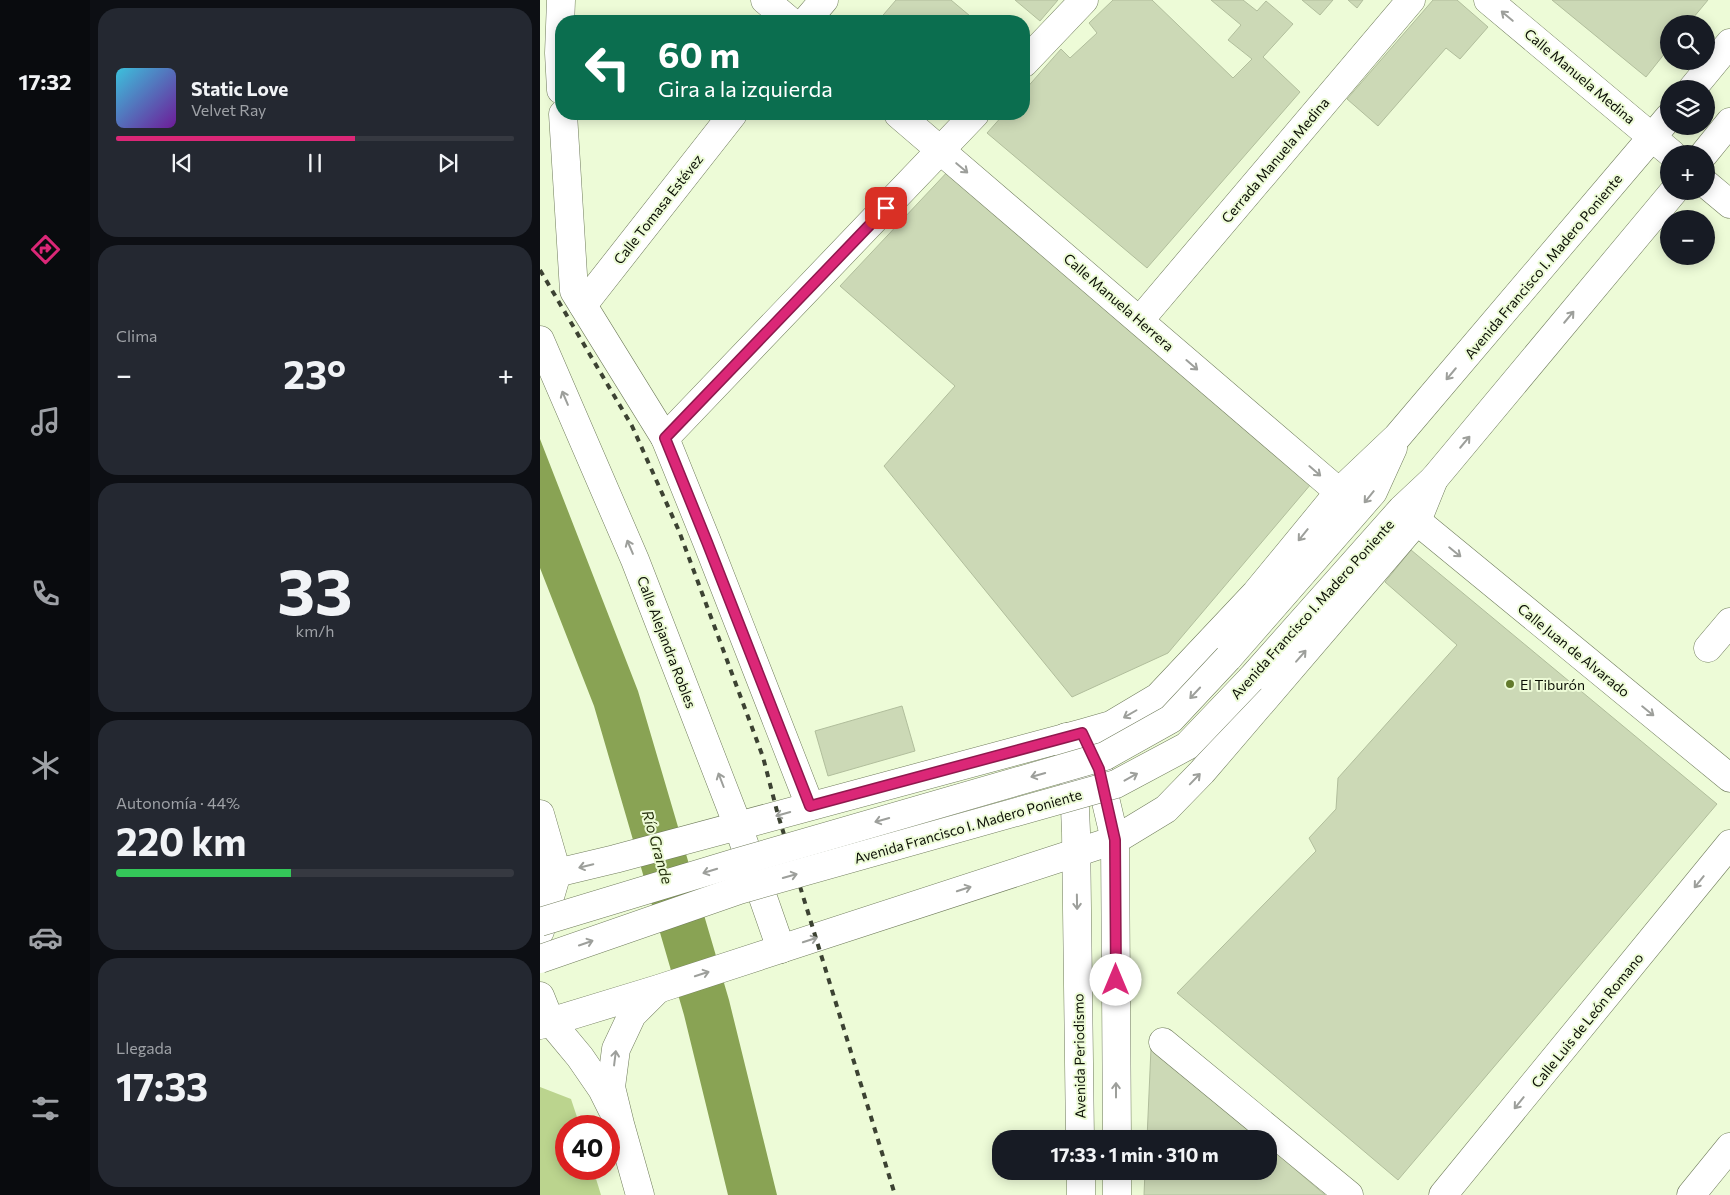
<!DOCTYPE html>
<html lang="es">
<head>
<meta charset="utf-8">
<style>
  body { margin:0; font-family:Commissioner,sans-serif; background:#242831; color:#f1f3f6; height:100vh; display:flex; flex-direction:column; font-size:19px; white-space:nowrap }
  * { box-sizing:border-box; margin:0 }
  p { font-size:16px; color:#9ea1a6 }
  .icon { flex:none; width:28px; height:28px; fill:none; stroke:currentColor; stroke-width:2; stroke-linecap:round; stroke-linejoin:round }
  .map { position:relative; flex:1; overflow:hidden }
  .sheet { display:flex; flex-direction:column; gap:8px; padding:8px; background:#0d0f14; width:450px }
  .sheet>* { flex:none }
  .banner { position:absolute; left:15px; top:15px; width:475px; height:105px; border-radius:20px; box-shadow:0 2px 12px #0003; background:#0b6e4f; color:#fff; overflow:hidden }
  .controls { position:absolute; left:1120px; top:15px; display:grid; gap:10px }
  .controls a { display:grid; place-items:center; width:55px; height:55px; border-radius:50%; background:#171b24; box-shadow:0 2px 12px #0003; font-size:25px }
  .speed { position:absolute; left:15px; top:1115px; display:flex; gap:10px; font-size:25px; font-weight:700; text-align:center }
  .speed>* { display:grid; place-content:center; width:65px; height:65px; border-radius:50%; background:#171b24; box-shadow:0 2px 12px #0003; line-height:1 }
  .speed .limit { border:8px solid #d22; background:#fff; color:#111 }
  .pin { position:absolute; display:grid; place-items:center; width:42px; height:42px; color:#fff; margin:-21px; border-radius:10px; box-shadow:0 2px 8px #0006 }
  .me { position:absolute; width:55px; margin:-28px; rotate:0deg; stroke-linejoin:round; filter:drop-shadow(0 0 4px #0008) }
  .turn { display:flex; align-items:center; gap:18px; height:105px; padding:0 20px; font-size:22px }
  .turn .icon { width:65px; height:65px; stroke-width:2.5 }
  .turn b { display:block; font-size:35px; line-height:42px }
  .big { font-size:38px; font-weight:700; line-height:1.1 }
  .sheet .tile { flex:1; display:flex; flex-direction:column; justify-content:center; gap:8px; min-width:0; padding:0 18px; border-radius:20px; background:#242831 }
  .sheet .dial { align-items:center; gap:0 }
  .dial b { font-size:65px; line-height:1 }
  .song { display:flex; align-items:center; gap:15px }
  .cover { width:60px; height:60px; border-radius:8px; background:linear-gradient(135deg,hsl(190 70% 55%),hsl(280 70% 35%)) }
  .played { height:5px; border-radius:2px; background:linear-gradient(90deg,#db2777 60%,#363941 60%) }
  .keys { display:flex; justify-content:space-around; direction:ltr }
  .heat { display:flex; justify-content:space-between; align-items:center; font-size:28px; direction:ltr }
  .charge { height:8px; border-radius:4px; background:linear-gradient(90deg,#34c759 44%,#363941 0) }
  .trip { position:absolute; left:452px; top:1130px; width:285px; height:50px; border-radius:20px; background:#171b24; box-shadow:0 2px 12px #0003; font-weight:700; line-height:50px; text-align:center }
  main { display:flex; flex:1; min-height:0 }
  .menu { display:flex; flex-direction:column; width:90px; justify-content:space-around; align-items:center; background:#090b0e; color:#9ea1a6 }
  .menu .icon { width:35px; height:35px }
  .menu .active { color:#db2777 }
  .menu b { font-size:22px; color:#f1f3f6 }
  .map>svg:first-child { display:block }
  .green { fill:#bbd48e }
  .water { fill:#89a354 }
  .building { fill:#ccd9b6; stroke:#b1be9c }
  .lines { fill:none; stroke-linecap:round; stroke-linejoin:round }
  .minor-casing { stroke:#707c5c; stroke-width:29 }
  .major-casing { stroke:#707c5c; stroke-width:29 }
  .minor { stroke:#fff; stroke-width:28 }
  .major { stroke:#fff; stroke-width:28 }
  .rail { stroke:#3c4232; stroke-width:4; stroke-dasharray:6 6; stroke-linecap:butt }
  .major-bridge-casing { stroke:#707c5c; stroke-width:29; stroke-linecap:butt }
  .major-bridge { stroke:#fff; stroke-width:28 }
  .oneway { stroke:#9d9f9b }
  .route-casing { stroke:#8e194d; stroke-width:12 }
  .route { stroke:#db2777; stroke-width:9 }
  .poi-dot { fill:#637a2c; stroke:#edfbd7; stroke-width:2 }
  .labels { text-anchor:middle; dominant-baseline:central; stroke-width:4; stroke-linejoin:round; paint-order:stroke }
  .street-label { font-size:14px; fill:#0a0e04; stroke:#edfbd7 }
  .poi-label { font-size:14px; fill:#0a0e04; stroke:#edfbd7; text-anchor:start }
  .water-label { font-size:15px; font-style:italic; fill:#25300d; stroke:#edfbd7 }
</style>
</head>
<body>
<main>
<nav class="menu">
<b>17:32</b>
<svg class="icon active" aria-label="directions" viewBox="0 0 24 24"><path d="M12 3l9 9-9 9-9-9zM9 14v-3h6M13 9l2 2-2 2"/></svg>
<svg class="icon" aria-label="music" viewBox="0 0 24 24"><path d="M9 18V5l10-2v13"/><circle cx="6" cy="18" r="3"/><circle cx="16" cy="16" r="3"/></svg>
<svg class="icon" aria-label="phone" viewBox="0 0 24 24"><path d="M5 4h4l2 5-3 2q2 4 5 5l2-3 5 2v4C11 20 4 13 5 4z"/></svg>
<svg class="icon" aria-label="climate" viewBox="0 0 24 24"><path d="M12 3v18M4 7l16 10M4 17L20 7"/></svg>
<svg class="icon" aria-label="car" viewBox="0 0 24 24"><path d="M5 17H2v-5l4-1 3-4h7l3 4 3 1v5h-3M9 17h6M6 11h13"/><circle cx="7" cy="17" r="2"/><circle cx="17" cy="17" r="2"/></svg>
<svg class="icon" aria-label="filters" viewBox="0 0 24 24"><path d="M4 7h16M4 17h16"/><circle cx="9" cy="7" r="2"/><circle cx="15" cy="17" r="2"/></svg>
</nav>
<section class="sheet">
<div class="tile">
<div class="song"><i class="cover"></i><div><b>Static Love</b><p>Velvet Ray</p></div></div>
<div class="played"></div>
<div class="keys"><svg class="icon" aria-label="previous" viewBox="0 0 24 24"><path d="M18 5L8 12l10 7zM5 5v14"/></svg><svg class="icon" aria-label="pause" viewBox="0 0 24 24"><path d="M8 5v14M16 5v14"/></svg><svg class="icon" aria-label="next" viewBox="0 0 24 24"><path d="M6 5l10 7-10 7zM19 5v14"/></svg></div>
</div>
<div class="tile"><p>Clima</p>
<div class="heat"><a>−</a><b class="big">23°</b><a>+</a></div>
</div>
<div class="tile dial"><b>33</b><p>km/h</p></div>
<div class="tile"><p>Autonomía · 44%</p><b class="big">220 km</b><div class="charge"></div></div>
<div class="tile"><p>Llegada</p><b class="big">17:33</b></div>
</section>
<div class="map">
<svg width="1190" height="1195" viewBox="0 0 1190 1195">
  <rect width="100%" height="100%" fill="#edfbd7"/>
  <path class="green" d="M0 1087 31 1099 40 1126H26V1169H53L61 1195H0Z"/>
  <path class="water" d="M0 439 98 691 189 1000 237 1195H188L144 1015 54 706 0 568Z"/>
  <g class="building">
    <path d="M356 0H411L436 21H338Z"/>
    <path d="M475 0H518L500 21Z"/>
    <path d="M573 0H612L693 78 712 59 688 40 701 25 671 0H703L717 11 726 1 753 24 723 57 760 92 607 268 447 133 464 114H484V91L521 49 530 58 557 33 549 23Z"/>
    <path d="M762 0H793L780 15Z"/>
    <path d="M808 0H823L817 8Z"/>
    <path d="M893 0H917L948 27 920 59 906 48 838 126 807 99Z"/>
    <path d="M1012 0H1168L1148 24H1129V48L1106 77Z"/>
    <path d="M411 168 771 484 628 653 532 697 344 466 415 386 300 286Z"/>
    <path d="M871 550 1177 804 858 1180 637 993 776 851 769 838 796 809 798 778 917 645 845 582Z"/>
    <path d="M362 706 375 751 288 776 275 731Z"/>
    <path d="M611 1048 719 1139H607Z"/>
    <path d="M729 1147 785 1195H604L605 1171H729Z"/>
  </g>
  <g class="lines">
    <defs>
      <g id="minor">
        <path d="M21 0 19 53 21 90"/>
        <path d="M225 0 250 21"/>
        <path d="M948 0 1132 154"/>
        <path d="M266 21 284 0"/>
        <path d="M484 63 544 0"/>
        <path d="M23 114 34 291 125 438 167 542 270 806"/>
        <path d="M358 114 799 492"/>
        <path d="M1166 184 1190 204"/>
        <path d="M43 305 193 114"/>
        <path d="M600 320 871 0"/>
        <path d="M125 438 435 114"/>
        <path d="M877 521 1190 778"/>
        <path d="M1168 648 1190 622"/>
        <path d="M526 737 534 786 536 832 540 1139"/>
        <path d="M557 764 575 840 577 1139"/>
        <path d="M623 1042 809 1195"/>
        <path d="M541 1171V1195"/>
        <path d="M577 1171V1195"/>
        <path d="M903 1195 1190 844"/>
        <path d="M1151 1195 1190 1147"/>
      </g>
      <g id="major">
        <path d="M1152 89 1190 43"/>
        <path d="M1164 154 1190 122"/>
        <path d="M0 340 95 560 198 826 241 949"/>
        <path d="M688 658 833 492 853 448"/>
        <path d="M711 679 862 509 894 479 1134 191"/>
        <path d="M0 814 17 873 0 931"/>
        <path d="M0 877 75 859 543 733 571 725 618 697 716 593 799 492 857 437 1129 117"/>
        <path d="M0 996 10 1021 40 1057 62 1089 72 1109"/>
        <path d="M0 1025 118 989 575 840 626 809 662 772 877 521 894 479"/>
        <path d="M100 1195 80 1124 71 1087 76 1049 92 1015 117 990"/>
      </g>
    </defs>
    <use href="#minor" class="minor-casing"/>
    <use href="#major" class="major-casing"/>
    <use href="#minor" class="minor"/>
    <use href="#major" class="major"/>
    <path class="rail" d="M0 270 92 426 139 531 223 757 238 815 355 1195"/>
    <defs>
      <g id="major-bridge">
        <path d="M0 922 195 863 565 756 631 719 688 658"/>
        <path d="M0 959 199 890 576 784 647 746 711 679"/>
      </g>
    </defs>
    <use href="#major-bridge" class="major-bridge-casing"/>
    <use href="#major-bridge" class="major-bridge"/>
  </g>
  <defs><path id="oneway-shaft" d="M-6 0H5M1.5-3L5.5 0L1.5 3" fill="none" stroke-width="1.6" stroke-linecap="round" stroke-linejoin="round" transform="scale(1.25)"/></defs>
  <g class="oneway">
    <use href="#oneway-shaft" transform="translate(967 16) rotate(-140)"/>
    <use href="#oneway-shaft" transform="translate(422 168) rotate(40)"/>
    <use href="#oneway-shaft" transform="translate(1029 317) rotate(-50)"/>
    <use href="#oneway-shaft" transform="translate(652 365) rotate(41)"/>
    <use href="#oneway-shaft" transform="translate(911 374) rotate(130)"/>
    <use href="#oneway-shaft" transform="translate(25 398) rotate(-113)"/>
    <use href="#oneway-shaft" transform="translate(925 442) rotate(-50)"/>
    <use href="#oneway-shaft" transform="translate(775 471) rotate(41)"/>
    <use href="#oneway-shaft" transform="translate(829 497) rotate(129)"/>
    <use href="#oneway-shaft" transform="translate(763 535) rotate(129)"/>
    <use href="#oneway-shaft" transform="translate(90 547) rotate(-113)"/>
    <use href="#oneway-shaft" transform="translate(915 552) rotate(39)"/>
    <use href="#oneway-shaft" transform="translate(761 656) rotate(-49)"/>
    <use href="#oneway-shaft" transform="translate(655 693) rotate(133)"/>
    <use href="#oneway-shaft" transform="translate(1108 711) rotate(39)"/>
    <use href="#oneway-shaft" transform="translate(590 714) rotate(150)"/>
    <use href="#oneway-shaft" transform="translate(498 775) rotate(164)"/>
    <use href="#oneway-shaft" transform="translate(591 777) rotate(-29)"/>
    <use href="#oneway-shaft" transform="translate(655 779) rotate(-46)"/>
    <use href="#oneway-shaft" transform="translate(181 780) rotate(-111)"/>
    <use href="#oneway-shaft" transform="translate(243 814) rotate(164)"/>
    <use href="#oneway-shaft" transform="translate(342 820) rotate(164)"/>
    <use href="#oneway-shaft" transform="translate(46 866) rotate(167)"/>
    <use href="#oneway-shaft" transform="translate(170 871) rotate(163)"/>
    <use href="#oneway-shaft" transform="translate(250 876) rotate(-16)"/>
    <use href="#oneway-shaft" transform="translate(1159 882) rotate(129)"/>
    <use href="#oneway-shaft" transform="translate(424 889) rotate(-18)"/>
    <use href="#oneway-shaft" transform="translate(537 902) rotate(89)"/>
    <use href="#oneway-shaft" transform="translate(270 940) rotate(-18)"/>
    <use href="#oneway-shaft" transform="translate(46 943) rotate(-19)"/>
    <use href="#oneway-shaft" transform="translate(162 974) rotate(-18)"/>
    <use href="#oneway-shaft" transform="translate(75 1058) rotate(-83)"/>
    <use href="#oneway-shaft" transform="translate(576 1090) rotate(-90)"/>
    <use href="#oneway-shaft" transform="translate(979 1103) rotate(129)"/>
  </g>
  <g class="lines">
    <defs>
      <path id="route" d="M346 208 125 438 167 542 270 806 542 733 559 769 575 840 576 980"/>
    </defs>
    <use href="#route" class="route-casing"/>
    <use href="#route" class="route"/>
  </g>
  <circle class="poi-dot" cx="970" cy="684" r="5"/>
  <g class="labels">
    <g class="street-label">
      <text transform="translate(1040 76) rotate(40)">Calle Manuela Medina</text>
      <text transform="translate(735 160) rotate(-50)">Cerrada Manuela Medina</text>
      <text transform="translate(118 209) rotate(-52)">Calle Tomasa Estévez</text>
      <text transform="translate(1003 266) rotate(-50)">Avenida Francisco I. Madero Poniente</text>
      <text transform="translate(579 302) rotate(41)">Calle Manuela Herrera</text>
      <text transform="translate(772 609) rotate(-48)">Avenida Francisco I. Madero Poniente</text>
      <text transform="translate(127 642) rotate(69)">Calle Alejandra Robles</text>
      <text transform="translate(1034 650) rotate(39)">Calle Juan de Alvarado</text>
      <text transform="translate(428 826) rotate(-16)">Avenida Francisco I. Madero Poniente</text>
      <text transform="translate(1047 1020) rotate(-51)">Calle Luis de León Romano</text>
      <text transform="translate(539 1056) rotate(-91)">Avenida Periodismo</text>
    </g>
    <g class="poi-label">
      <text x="980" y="684">El Tiburón</text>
    </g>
    <g class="water-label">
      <text transform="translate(118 847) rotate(74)">Río Grande</text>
    </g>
  </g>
</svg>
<div class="controls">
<a><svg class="icon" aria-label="search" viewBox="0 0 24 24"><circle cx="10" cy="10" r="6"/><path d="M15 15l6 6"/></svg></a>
<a><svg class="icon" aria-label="layers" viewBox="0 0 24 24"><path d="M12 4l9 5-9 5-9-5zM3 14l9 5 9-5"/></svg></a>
<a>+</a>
<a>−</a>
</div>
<div class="speed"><div class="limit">40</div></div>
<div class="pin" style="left:346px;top:208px;background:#d93025"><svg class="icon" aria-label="arrive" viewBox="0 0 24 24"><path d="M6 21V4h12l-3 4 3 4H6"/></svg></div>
<svg class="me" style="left:576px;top:980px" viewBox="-20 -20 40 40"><circle r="19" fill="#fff"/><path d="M0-13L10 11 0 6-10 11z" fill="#db2777"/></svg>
<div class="trip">17:33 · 1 min · 310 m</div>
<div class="banner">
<div class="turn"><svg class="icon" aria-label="left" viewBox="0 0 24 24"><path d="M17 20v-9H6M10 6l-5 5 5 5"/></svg><div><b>60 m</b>Gira a la izquierda</div></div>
</div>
</div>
</main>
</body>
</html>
